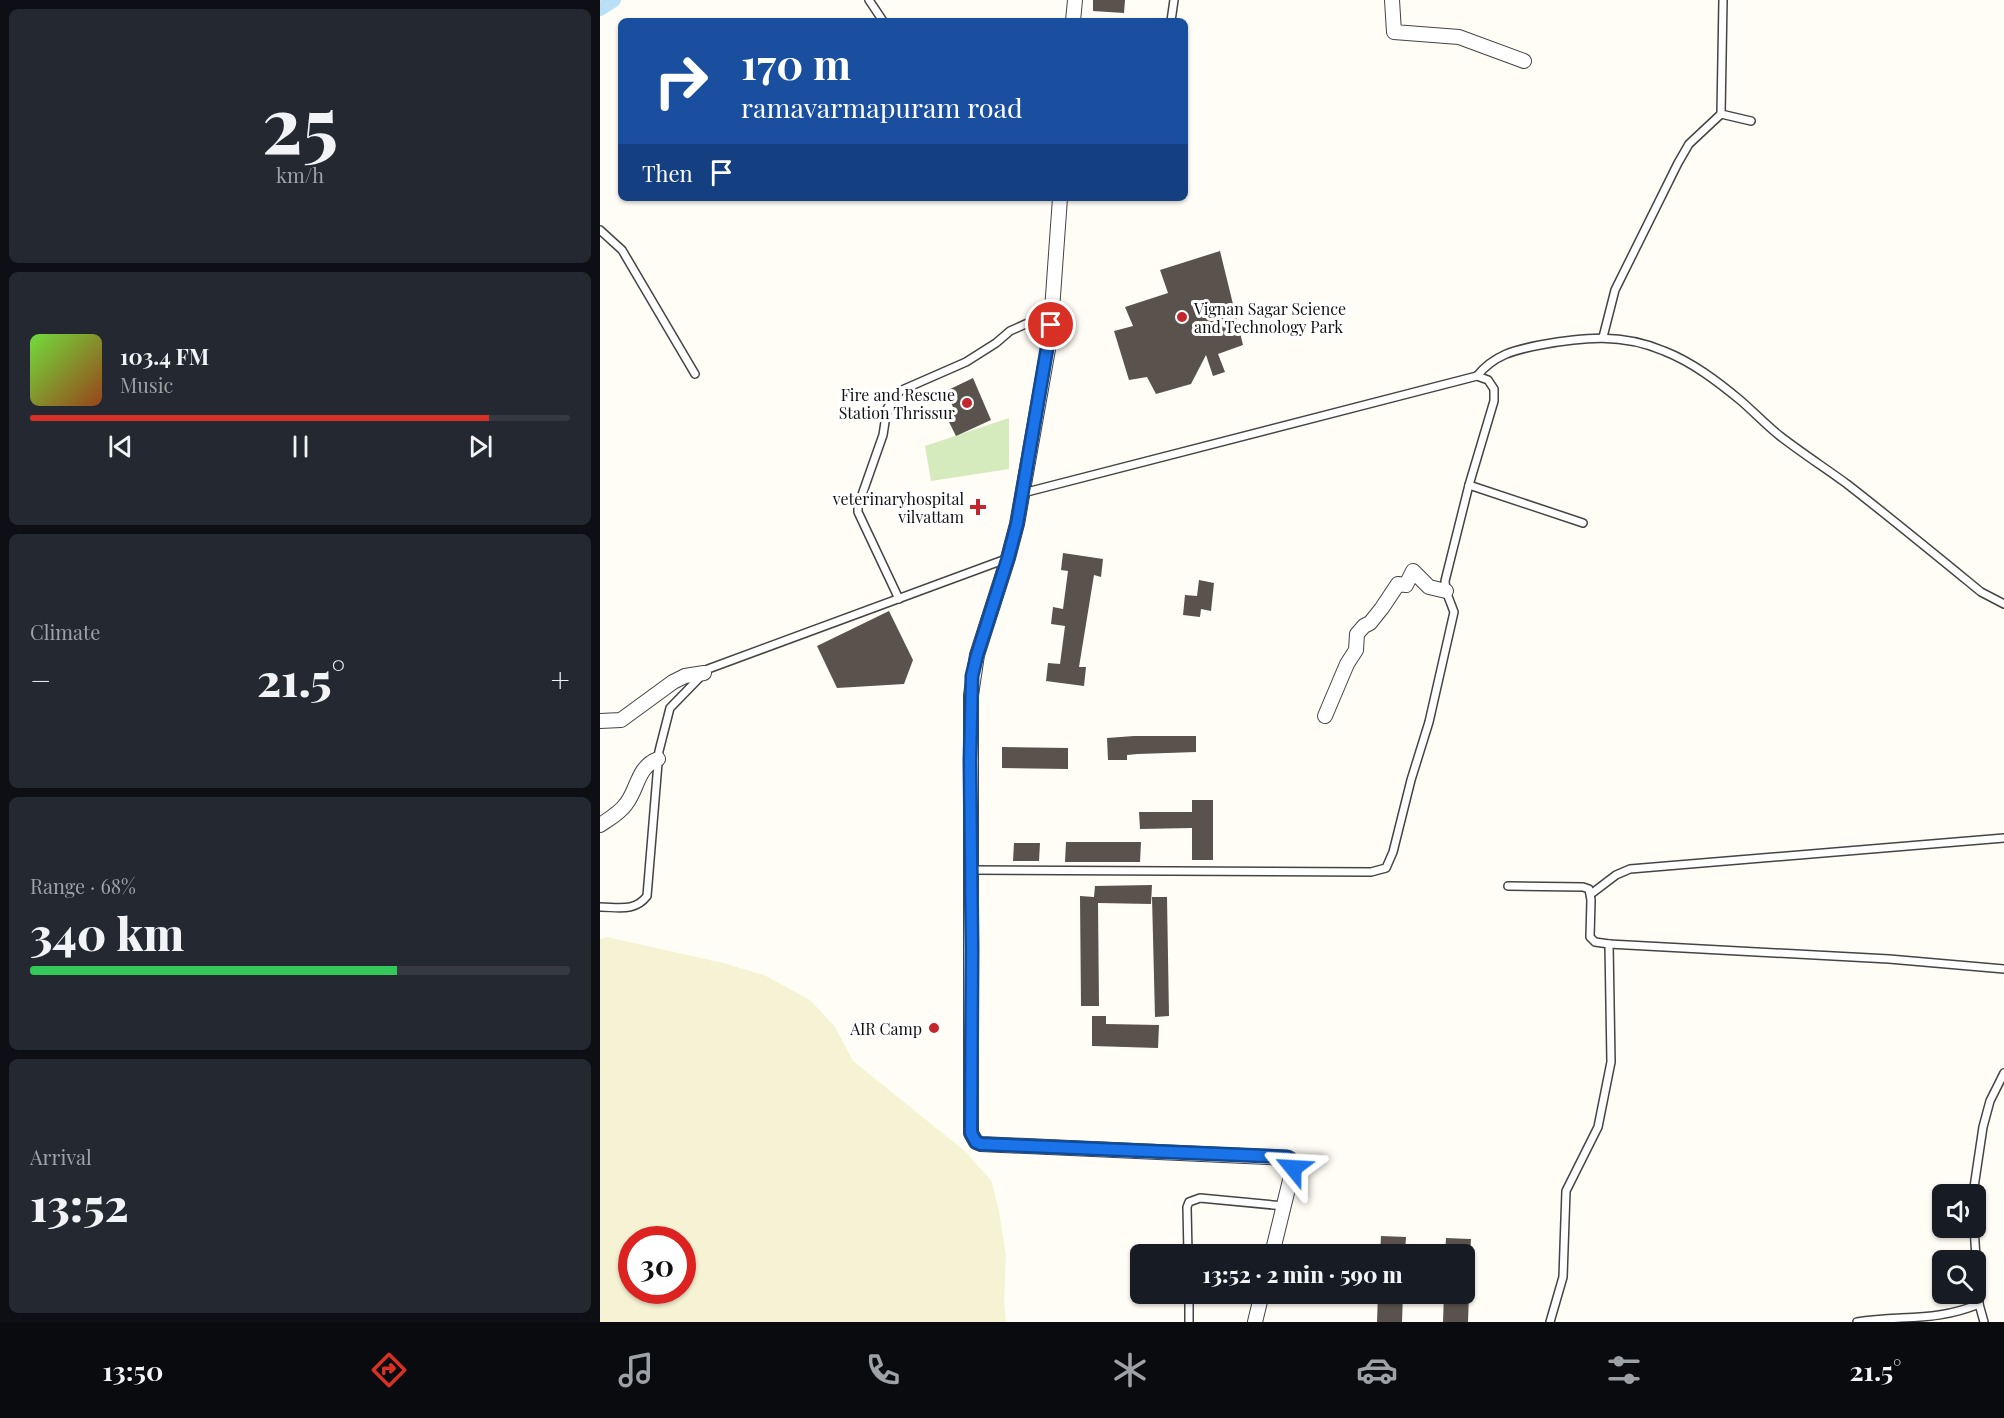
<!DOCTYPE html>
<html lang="en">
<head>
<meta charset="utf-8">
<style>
  body { margin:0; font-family:"Playfair Display",serif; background:#242831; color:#f1f3f6; height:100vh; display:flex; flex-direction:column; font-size:22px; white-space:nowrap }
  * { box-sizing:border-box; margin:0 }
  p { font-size:20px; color:#9ea1a6 }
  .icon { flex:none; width:33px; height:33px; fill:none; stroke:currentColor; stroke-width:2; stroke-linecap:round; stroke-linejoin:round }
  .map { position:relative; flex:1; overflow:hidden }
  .side { display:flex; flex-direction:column; gap:9px; padding:9px; background:#0d0f14; width:600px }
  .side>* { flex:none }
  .hud { position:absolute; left:18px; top:18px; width:570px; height:183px; border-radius:9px; box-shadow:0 2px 4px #0004; background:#1a4fa0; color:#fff; overflow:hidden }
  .fabs { position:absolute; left:1332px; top:1184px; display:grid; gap:12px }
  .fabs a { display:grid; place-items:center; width:54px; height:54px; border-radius:9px; background:#171b24; box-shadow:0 2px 4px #0004; font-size:30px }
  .speed { position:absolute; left:18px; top:1226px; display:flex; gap:12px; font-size:30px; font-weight:700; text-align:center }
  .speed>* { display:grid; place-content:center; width:78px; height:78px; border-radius:50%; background:#171b24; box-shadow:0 2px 4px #0004; line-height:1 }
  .speed .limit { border:9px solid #d22; background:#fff; color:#111 }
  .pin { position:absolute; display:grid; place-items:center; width:51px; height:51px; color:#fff; margin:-26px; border:3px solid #fff; border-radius:50%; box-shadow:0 2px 6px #0007 }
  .me { position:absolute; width:66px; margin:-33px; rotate:297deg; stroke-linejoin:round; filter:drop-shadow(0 0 4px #0008) }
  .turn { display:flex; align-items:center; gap:21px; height:126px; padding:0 24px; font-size:27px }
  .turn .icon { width:78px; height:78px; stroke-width:2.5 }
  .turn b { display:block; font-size:42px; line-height:51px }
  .then { display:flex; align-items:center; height:57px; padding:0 24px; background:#0003; gap:12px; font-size:22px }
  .big { font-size:45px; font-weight:800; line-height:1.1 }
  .side .card { flex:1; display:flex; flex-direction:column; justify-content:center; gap:9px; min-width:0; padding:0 21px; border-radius:9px; background:#242831 }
  .side .dial { align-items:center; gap:0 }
  .dial b { font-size:78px; line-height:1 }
  .song { display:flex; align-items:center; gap:18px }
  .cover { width:72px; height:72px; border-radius:9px; background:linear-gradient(135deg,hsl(100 70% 55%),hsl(20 70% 35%)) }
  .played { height:6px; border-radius:3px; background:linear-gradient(90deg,#d93025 85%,#363941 85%) }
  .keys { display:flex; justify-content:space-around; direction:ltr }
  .heat { display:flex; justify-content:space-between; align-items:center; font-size:33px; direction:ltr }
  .charge { height:9px; border-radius:4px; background:linear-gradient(90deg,#34c759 68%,#363941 0) }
  .trip { position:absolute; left:530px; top:1244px; width:345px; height:60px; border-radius:9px; background:#171b24; box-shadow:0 2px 4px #0004; font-weight:800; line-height:60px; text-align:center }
  .menu { display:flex; height:96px; justify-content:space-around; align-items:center; background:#090b0e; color:#9ea1a6 }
  .menu .icon { width:42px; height:42px }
  .menu .current { color:#d93025 }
  .menu b { font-size:27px; color:#f1f3f6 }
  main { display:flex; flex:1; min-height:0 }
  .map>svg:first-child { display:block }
  .farmland { fill:#f6f3d4; fill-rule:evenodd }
  .green { fill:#d5ebbd }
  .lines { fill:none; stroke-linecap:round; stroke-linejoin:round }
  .canal { stroke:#b9e0f7; stroke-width:14 }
  .building { fill:#5a524d }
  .lane-casing { stroke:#444; stroke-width:10 }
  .street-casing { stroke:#444; stroke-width:16 }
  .lane { stroke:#fff; stroke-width:7 }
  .street { stroke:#fff; stroke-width:14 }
  .route-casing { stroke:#114b97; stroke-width:15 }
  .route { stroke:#1a73e8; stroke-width:10 }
  .poi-dot { fill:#c4262e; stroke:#fff; stroke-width:2 }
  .labels { text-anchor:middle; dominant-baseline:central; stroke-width:6; stroke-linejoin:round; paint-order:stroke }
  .poi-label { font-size:16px; fill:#111; stroke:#fff; text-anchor:end }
</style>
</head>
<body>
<main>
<section class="side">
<div class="card dial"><b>25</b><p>km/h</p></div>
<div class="card">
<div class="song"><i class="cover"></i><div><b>103.4 FM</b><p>Music</p></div></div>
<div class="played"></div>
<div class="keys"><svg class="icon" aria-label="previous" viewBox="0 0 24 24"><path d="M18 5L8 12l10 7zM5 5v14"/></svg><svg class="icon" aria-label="pause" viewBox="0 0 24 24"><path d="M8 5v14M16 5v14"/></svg><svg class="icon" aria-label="next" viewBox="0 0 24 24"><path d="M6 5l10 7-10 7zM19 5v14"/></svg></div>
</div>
<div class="card"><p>Climate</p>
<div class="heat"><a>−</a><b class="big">21.5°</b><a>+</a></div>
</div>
<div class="card"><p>Range · 68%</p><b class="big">340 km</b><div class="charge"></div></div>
<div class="card"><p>Arrival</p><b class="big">13:52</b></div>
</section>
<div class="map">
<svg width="1404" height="1322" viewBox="0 0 1404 1322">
  <rect width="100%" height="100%" fill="#fffdf5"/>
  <path class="farmland" d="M7 937 123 963 164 975 210 1000 235 1027 253 1061 366 1152 392 1182 399 1212 406 1255 404 1300 406 1322H0V939ZM32 1239H82V1290H32Z"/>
  <path class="green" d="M409 418V469L331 481 325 446Z"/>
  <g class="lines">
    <path class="canal" d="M0 9 14 0"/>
  </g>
  <g class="building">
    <path d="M493 0H525L524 13 493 11Z"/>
    <path d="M620 251 643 345 618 354 625 372 613 376 606 355 591 384 556 394 547 377 529 380 514 331 533 326 525 307 568 293 560 270Z"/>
    <path d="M373 378 391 420 356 436 347 418 356 414 346 391Z"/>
    <path d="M463 553 503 559 501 577 494 575 479 667H486L484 686 446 681 448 663 460 664 465 626 451 624 453 607 463 609 468 571 461 570Z"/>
    <path d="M599 580 614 583 611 611 601 609 600 617 583 615 585 595 597 596Z"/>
    <path d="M289 611 313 660 304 684 237 688 217 646Z"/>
    <path d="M534 736H596V752L538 754 527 755V760H508L507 738Z"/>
    <path d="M402 747 468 748V769L402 768Z"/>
    <path d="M592 800H613V860H592V828L540 829 539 812H592Z"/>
    <path d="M466 842H541L540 862H465Z"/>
    <path d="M414 843H440L439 861H413Z"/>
    <path d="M552 885 551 904 498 903 499 1006H481L480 896 494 897 495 886Z"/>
    <path d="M552 897H567L569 1016 555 1017Z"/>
    <path d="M492 1016H506V1024L559 1025 558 1048 492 1046Z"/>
    <path d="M781 1236 806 1237 805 1254H780Z"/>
    <path d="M846 1238 871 1239 870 1254H845Z"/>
    <path d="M778 1293H803L802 1322H777Z"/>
    <path d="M844 1293H869L868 1322H843Z"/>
  </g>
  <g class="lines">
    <defs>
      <g id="lane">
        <path d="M269 0 283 21"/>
        <path d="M1123 0 1121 114 1151 121"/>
        <path d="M571 21 574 0"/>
        <path d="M0 230 22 250 95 374"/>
        <path d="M1003 337 1015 290 1078 163 1089 144 1121 114"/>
        <path d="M877 376C894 355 914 350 940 345 983 337 1022 333 1064 351 1092 362 1117 381 1140 400 1154 412 1166 425 1180 436 1202 453 1225 468 1247 484 1292 519 1337 556 1381 592L1404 604"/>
        <path d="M869 485 983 523"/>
        <path d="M299 599 258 512V506L283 435 287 409 295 395 302 390 366 362 396 343 410 331 452 312"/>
        <path d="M370 870 771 872 786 868 793 852 811 780 829 722 854 612 846 591 845 581 869 485 894 401V389L888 380 877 376 423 493"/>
        <path d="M908 886 983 887 989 889 991 900 990 937 995 942 1009 944 1011 1062 998 1127 966 1191 963 1277 950 1322"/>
        <path d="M991 894 1016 875 1030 869 1404 838"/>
        <path d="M0 907C18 907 35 912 47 896L59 751 70 708 108 669 406 559"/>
        <path d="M1009 944 1289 959 1404 969"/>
        <path d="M1373 1194 1383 1127 1390 1101 1404 1073"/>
        <path d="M1374 1227 1379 1304 1384 1322"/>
        <path d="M588 1254 587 1207 589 1202 600 1198 684 1206"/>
        <path d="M589 1293V1322"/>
        <path d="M1257 1322C1301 1315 1336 1322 1379 1304"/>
      </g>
      <g id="street">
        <path d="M792 0 794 32 859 37 924 61"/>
        <path d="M473 21 475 0"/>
        <path d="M460 198 450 338 417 524 408 558 377 655 371 695V1133L376 1142 381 1144 689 1158 693 1162V1168L672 1254"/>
        <path d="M725 716 747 664 756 650 757 634 764 626 770 623 782 608 798 584 806 585 813 571 829 587 846 591"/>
        <path d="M0 721 21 720 73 682 85 676 104 673"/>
        <path d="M0 825C9 819 20 813 26 804 38 789 37 767 58 759"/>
        <path d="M655 1322 662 1293"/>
      </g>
    </defs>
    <use href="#lane" class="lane-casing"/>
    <use href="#street" class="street-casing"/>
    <use href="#lane" class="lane"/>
    <use href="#street" class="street"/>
  </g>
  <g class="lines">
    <defs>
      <path id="route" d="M451 325 417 524 408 558 377 655 372 676 370 761 372 949 371 1133 376 1142 381 1144 687 1157 693 1162V1168"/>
    </defs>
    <use href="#route" class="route-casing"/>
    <use href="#route" class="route"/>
  </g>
  <g class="poi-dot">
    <circle cx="582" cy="317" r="6"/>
    <circle cx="367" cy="403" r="6"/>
    <path d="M375 498h6v6h6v6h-6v6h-6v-6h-6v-6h6z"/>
    <circle cx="334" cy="1028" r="6"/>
  </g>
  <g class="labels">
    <g class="poi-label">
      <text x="594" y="308" text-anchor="start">Vignan Sagar Science<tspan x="594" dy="18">and Technology Park</tspan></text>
      <text x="355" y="394">Fire and Rescue<tspan x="355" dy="18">Station Thrissur</tspan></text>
      <text x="364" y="498">veterinaryhospital<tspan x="364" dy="18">vilvattam</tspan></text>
      <text x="322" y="1028">AIR Camp</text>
    </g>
  </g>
</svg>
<div class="fabs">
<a><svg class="icon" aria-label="sound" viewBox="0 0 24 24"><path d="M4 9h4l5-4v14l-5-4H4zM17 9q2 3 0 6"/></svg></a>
<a><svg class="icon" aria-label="search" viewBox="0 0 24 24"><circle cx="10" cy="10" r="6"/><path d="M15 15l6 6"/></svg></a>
</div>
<div class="speed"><div class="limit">30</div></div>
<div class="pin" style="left:451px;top:325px;background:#d93025"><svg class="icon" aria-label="arrive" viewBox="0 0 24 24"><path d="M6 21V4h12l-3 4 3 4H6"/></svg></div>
<svg class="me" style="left:693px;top:1168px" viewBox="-20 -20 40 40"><path d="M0-17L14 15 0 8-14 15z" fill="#1a73e8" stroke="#fff" stroke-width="4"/></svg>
<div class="trip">13:52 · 2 min · 590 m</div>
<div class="hud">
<div class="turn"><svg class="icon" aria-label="right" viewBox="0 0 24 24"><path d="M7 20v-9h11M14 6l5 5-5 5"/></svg><div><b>170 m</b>ramavarmapuram road</div></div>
<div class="then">Then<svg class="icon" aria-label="arrive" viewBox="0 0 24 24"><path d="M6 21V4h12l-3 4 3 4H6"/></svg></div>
</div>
</div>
</main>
<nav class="menu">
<b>13:50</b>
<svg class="icon current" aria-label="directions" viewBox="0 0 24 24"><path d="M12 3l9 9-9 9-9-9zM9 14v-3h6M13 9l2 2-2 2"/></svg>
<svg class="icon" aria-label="music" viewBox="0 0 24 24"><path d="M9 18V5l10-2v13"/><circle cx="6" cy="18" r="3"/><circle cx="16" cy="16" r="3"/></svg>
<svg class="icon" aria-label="phone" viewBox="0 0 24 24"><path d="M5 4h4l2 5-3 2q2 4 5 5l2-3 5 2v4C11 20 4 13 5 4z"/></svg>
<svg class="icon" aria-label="climate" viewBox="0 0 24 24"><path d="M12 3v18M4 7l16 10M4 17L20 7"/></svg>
<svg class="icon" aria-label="car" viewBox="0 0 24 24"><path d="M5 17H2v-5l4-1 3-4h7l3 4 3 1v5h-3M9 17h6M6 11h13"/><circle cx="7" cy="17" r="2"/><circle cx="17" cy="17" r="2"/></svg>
<svg class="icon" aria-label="filters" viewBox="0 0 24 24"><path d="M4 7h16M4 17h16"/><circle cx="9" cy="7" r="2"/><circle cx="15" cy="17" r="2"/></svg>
<b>21.5°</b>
</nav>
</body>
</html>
